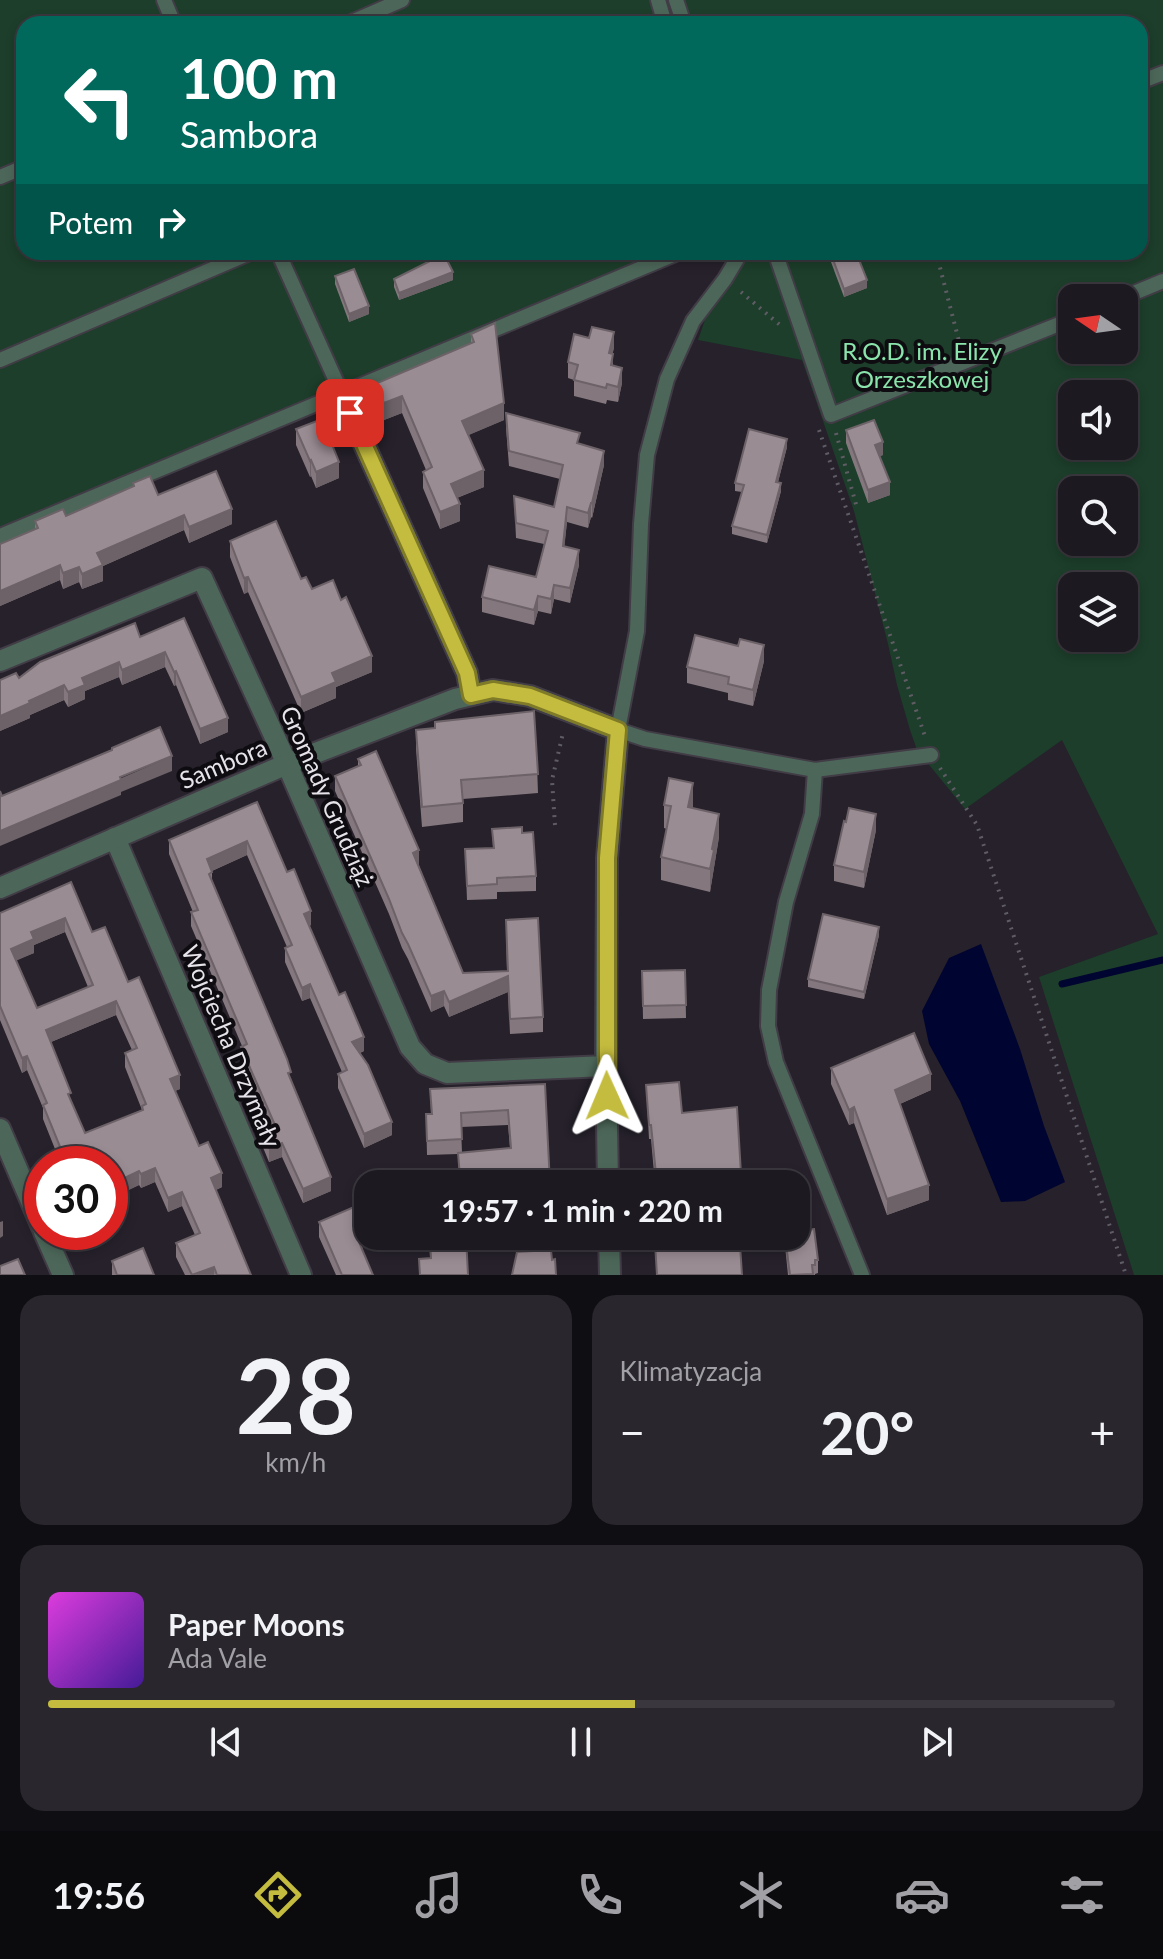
<!DOCTYPE html>
<html lang="pl">
<head>
<meta charset="utf-8">
<style>
  body { margin:0; font-family:Lato,sans-serif; background:#29262d; color:#f1f3f6; height:100vh; display:flex; flex-direction:column; font-size:30px; white-space:nowrap }
  * { box-sizing:border-box; margin:0 }
  p { font-size:26px; color:#a0a0a5 }
  .icon { flex:none; width:44px; height:44px; fill:none; stroke:currentColor; stroke-width:2; stroke-linecap:round; stroke-linejoin:round }
  .map { position:relative; height:1275px; overflow:hidden }
  .drawer { display:flex; flex-direction:column; gap:20px; padding:20px; background:#0f0e12; flex:1 }
  .drawer>* { flex:none }
  .banner { position:absolute; left:16px; top:16px; width:1132px; height:244px; border-radius:24px; box-shadow:0 4px 12px #0003,0 0 0 2px #3a383e; background:#00695c; color:#fff; overflow:hidden }
  .needle { width:52px; rotate:283deg }
  .tools { position:absolute; left:1058px; top:284px; display:grid; gap:16px }
  .tools a { display:grid; place-items:center; width:80px; height:80px; border-radius:16px; background:#1c1920; box-shadow:0 4px 12px #0003,0 0 0 2px #3a383e; font-size:40px }
  .speed { position:absolute; left:24px; top:1146px; display:flex; gap:16px; font-size:40px; font-weight:700; text-align:center }
  .speed>* { display:grid; place-content:center; width:104px; height:104px; border-radius:50%; background:#1c1920; box-shadow:0 4px 12px #0003,0 0 0 2px #3a383e; line-height:1 }
  .speed .limit { border:12px solid #d22; background:#fff; color:#111 }
  .pin { position:absolute; display:grid; place-items:center; width:68px; height:68px; color:#fff; margin:-34px; border-radius:16px; box-shadow:0 4px 12px #0006 }
  .me { position:absolute; width:88px; margin:-44px; rotate:359deg; stroke-linejoin:round; filter:drop-shadow(0 0 6px #0008) }
  .turn { display:flex; align-items:center; gap:28px; height:168px; padding:0 32px; font-size:36px }
  .turn .icon { width:104px; height:104px; stroke-width:2.5 }
  .turn b { display:block; font-size:56px; line-height:68px }
  .then { display:flex; align-items:center; height:76px; padding:0 32px; background:#0003; gap:16px; font-size:30px }
  .big { font-size:60px; font-weight:700; line-height:1.1 }
  .drawer .card { flex:1; display:flex; flex-direction:column; justify-content:center; gap:12px; min-width:0; padding:0 28px; border-radius:24px; background:#29262d }
  .drawer .dial { align-items:center; gap:0 }
  .dial b { font-size:104px; line-height:1 }
  .song { display:flex; align-items:center; gap:24px }
  .cover { width:96px; height:96px; border-radius:12px; background:linear-gradient(135deg,hsl(300 70% 55%),hsl(260 70% 35%)) }
  .played { height:8px; border-radius:4px; background:linear-gradient(90deg,#c4bc3e 55%,#3a383e 55%) }
  .keys { display:flex; justify-content:space-around; direction:ltr }
  .heat { display:flex; justify-content:space-between; align-items:center; font-size:44px; direction:ltr }
  .drawer .tiles { flex:1; display:grid; gap:20px; grid-template-columns:1fr 1fr }
  .card:last-child { grid-column:span 2 }
  .trip { position:absolute; left:354px; top:1170px; width:456px; height:80px; border-radius:24px; background:#1c1920; box-shadow:0 4px 12px #0003,0 0 0 2px #3a383e; font-weight:700; line-height:80px; text-align:center }
  .tab-bar { display:flex; height:128px; justify-content:space-around; align-items:center; background:#0b0a0d; color:#a0a0a5 }
  .tab-bar .icon { width:56px; height:56px }
  .tab-bar .active { color:#c4bc3e }
  .tab-bar b { font-size:36px; color:#f1f3f6 }
  .map>svg:first-child { display:block }
  .green { fill:#1c3e2a; fill-rule:evenodd }
  .water { fill:#000430 }
  .lines { fill:none; stroke-linecap:round; stroke-linejoin:round }
  .stream { stroke:#000430; stroke-width:7 }
  .service-casing { stroke:#413c46; stroke-width:18 }
  .minor-casing { stroke:#413c46; stroke-width:24 }
  .path { stroke:#605c65; stroke-width:4; stroke-dasharray:2 6; stroke-linecap:butt }
  .service { stroke:#4c6759; stroke-width:14 }
  .minor { stroke:#4c6759; stroke-width:20 }
  .wall { fill:#84787e; fill-rule:evenodd }
  .shaded-wall { fill:#6c6267 }
  .building { fill:#9a8c93; stroke:#6c6267; stroke-width:2; fill-rule:evenodd }
  .route-casing { stroke:#7f7a28; stroke-width:20 }
  .route { stroke:#c4bc3e; stroke-width:14 }
  .labels { text-anchor:middle; dominant-baseline:central; stroke-width:8; stroke-linejoin:round; paint-order:stroke }
  .park-label { font-size:24px; fill:#8ae5ad; stroke:#0e0c10 }
  .street-label { font-size:24px; fill:#e6e3ea; stroke:#0e0c10 }
</style>
</head>
<body>
<div class="map">
<svg width="1163" height="1275" viewBox="0 0 1163 1275">
  <rect width="100%" height="100%" fill="#26212b"/>
  <path class="green" d="M0 0H1163V1275H1134L1039 977 1158 934 1062 740 965 809 917 750 910 730 897 685 888 644 854 511 802 360 698 340 728 252H1140V24H24V252H698L0 545ZM1072 298H1124V350H1072ZM1072 394H1124V446H1072ZM1072 490H1124V542H1072ZM1072 586H1124V638H1072Z"/>
  <path class="water" d="M981 944 1020 1049 1044 1126 1065 1182 1025 1201 1001 1202 960 1101 929 1044 922 1011 949 958Z"/>
  <g class="lines">
    <path class="stream" d="M1062 984 1163 960"/>
    <defs>
      <g id="service">
        <path d="M164 0 174 24"/>
        <path d="M658 0 665 24"/>
        <path d="M676 0 684 24"/>
        <path d="M347 24 402 0"/>
        <path d="M1140 82 1163 73"/>
        <path d="M0 177 24 167"/>
        <path d="M278 252 345 401"/>
        <path d="M739 252 737 259 725 279 693 321 667 379 647 455 641 524 637 631 618 730 645 739 815 770 931 755"/>
        <path d="M775 252 831 415 1072 319"/>
        <path d="M1122 298 1163 281"/>
        <path d="M0 360 252 252"/>
        <path d="M0 536 680 252"/>
        <path d="M815 770 812 814 786 902 769 990 768 1026 776 1062 862 1275"/>
      </g>
      <g id="minor">
        <path d="M350 413 467 673 471 695"/>
        <path d="M0 661 202 578 287 764 410 1047 425 1064 447 1073 606 1066"/>
        <path d="M115 838 301 1275"/>
        <path d="M0 888 287 764 455 699 493 690 530 696 618 730 607 858 606 1066 608 1184"/>
        <path d="M0 1129 42 1227"/>
        <path d="M44 1232 63 1275"/>
        <path d="M609 1236 610 1275"/>
      </g>
    </defs>
    <use href="#service" class="service-casing"/>
    <use href="#minor" class="minor-casing"/>
    <g class="path">
      <path d="M936 252 960 345"/>
      <path d="M741 292 780 325"/>
      <path d="M819 430 926 739"/>
      <path d="M836 433 857 508"/>
      <path d="M940 768 977 825 1126 1275"/>
      <path d="M555 825 552 780 563 733"/>
    </g>
    <use href="#service" class="service"/>
    <use href="#minor" class="minor"/>
  </g>
  <g class="wall">
    <path d="M831 254 867 288 844 297 831 262Z"/>
    <path d="M335 276 369 314 349 322 335 284Z"/>
    <path d="M394 279 453 280 399 300 394 287Z"/>
    <path d="M471 334 504 420 468 435 484 487 457 498 460 521 440 529 423 488V472L426 470 402 413 384 420 375 401V384L471 343Z"/>
    <path d="M614 348 612 354 613 366 622 383 618 402 607 400 606 404 574 396V380L568 378V362Z"/>
    <path d="M506 413 580 444 604 465 592 518 591 517 588 528 567 522 564 547 579 565 570 603 554 599 551 614 538 611 534 625 482 612V597L536 577 544 544 516 538 514 496 554 507 560 479 509 466 506 428Z"/>
    <path d="M296 429 339 478 316 488 311 476 310 477 296 445Z"/>
    <path d="M846 430 883 455 880 456 890 495 868 503 846 443Z"/>
    <path d="M787 447 778 482 781 491 767 543 732 534V526L742 492 735 491V483Z"/>
    <path d="M133 483 158 495 232 524 189 543 184 530 103 566V581L82 589 79 582 63 589 60 580 0 606V544L35 529V521L66 516 133 486Z"/>
    <path d="M230 541 301 579 312 589 341 600 372 672 336 687V698L301 713 248 592 244 594 230 557Z"/>
    <path d="M184 618 228 732 200 744 176 685 174 686 165 667 122 685 119 677 85 691V699L68 707 64 700 30 715V718L0 731V680L19 678 140 637Z"/>
    <path d="M764 661 753 706 728 700V693L687 683V667Z"/>
    <path d="M416 730 536 736 538 793 463 799V822L422 827 416 749Z"/>
    <path d="M358 759 419 866 463 973 507 971 506 935 543 1017V1032L510 1034 508 992 449 1017 444 1006 431 1012 408 959 402 948 389 914 335 791V776L358 766Z"/>
    <path d="M257 802 287 872 311 925 309 926 364 1051 360 1053 392 1135 364 1148 338 1088V1074L342 1072 310 998 302 1001 285 962V948L287 947 247 855 212 871V882L291 1081 331 1191 303 1203 282 1157 269 1162 262 1145V1131L270 1128 241 1061V1047L242 1046 191 926V912H193L169 854V840Z"/>
    <path d="M664 805 693 806V808L719 837 710 892 661 880V857L667 829 664 828Z"/>
    <path d="M492 829 522 833 536 876V891L497 892V899L467 900 465 849 493 848Z"/>
    <path d="M876 830 864 888 834 881V865Z"/>
    <path d="M71 882 92 932 128 982 180 1089 175 1091 199 1146 222 1187 216 1190 251 1275H185L176 1257V1243L195 1235 182 1206 168 1212 155 1182 141 1188 139 1185 117 1195 119 1214 110 1218V1164H61L43 1119V1108L27 1070 22 1073 0 1020V913ZM65 932 88 987 37 1008 16 960 34 953V945ZM116 1015 132 1050 125 1053V1067L142 1110 85 1133 71 1102 51 1042Z"/>
    <path d="M879 935 864 999 808 987V979Z"/>
    <path d="M685 970 686 1018 643 1019 642 971Z"/>
    <path d="M831 1068 931 1090 900 1104 929 1200 887 1215 854 1123 849 1125 831 1084Z"/>
    <path d="M545 1084 550 1184 459 1177 458 1154 427 1155 426 1114H431L430 1089ZM508 1125 510 1148 462 1153 461 1127Z"/>
    <path d="M646 1085 682 1113 741 1174V1184H655L651 1139H649Z"/>
    <path d="M368 1201V1232H359L363 1251 373 1275H336L319 1237V1222Z"/>
    <path d="M429 1236H529V1245L467 1251 430 1258Z"/>
    <path d="M784 1236 818 1260V1273L815 1274V1275H788Z"/>
    <path d="M112 1261 154 1275H112Z"/>
  </g>
  <g class="shaded-wall">
    <path d="M453 272V280L399 300V293Z"/>
    <path d="M867 280V288L844 297V289Z"/>
    <path d="M369 306V314L349 322V314Z"/>
    <path d="M614 332V348L609 369V353Z"/>
    <path d="M622 368V383L618 402V387Z"/>
    <path d="M402 396V413L384 420V403Z"/>
    <path d="M504 403V420L462 438V421Z"/>
    <path d="M787 439V447L776 490V482Z"/>
    <path d="M883 442V455L875 458V445Z"/>
    <path d="M604 451V465L592 518V503Z"/>
    <path d="M311 460V476L310 477V461Z"/>
    <path d="M339 462V478L316 488V472Z"/>
    <path d="M484 470V487L451 500V484Z"/>
    <path d="M890 482V495L868 503V490Z"/>
    <path d="M781 483V491L767 543V535Z"/>
    <path d="M591 503V517L588 528V513Z"/>
    <path d="M460 504V521L440 529V512Z"/>
    <path d="M567 507V522L563 561V546Z"/>
    <path d="M232 509V524L189 543V527Z"/>
    <path d="M184 515V530L103 566V581L82 589V574L97 553Z"/>
    <path d="M579 550V565L570 603V588Z"/>
    <path d="M60 565V580L0 606V591Z"/>
    <path d="M79 567V582L63 589V573Z"/>
    <path d="M248 577V592L244 594V578Z"/>
    <path d="M554 585V599L551 614V599Z"/>
    <path d="M538 596V611L534 625V610Z"/>
    <path d="M764 645V661L753 706V690Z"/>
    <path d="M165 652V667L122 685V670Z"/>
    <path d="M372 656V672L336 687V698L301 713V697L332 673Z"/>
    <path d="M119 662V677L85 691V699L68 707V692L82 678Z"/>
    <path d="M176 671V685L174 686V672Z"/>
    <path d="M64 685V700L30 715V718L0 731V716L29 701Z"/>
    <path d="M228 718V732L200 744V729Z"/>
    <path d="M172 756V771L121 792V795L0 846V831Z"/>
    <path d="M693 783V806L688 831V807Z"/>
    <path d="M719 814V837L710 892V869L712 849Z"/>
    <path d="M876 814V830L864 888V872Z"/>
    <path d="M247 841V855L207 873V859Z"/>
    <path d="M419 850V866L413 868V853Z"/>
    <path d="M311 911V925L304 928V914Z"/>
    <path d="M65 918V932L34 945V953L11 963V949L31 932Z"/>
    <path d="M879 927V935L864 999V992Z"/>
    <path d="M508 976V992L449 1017V1002Z"/>
    <path d="M310 984V998L302 1001V988Z"/>
    <path d="M444 991V1006L431 1012V996Z"/>
    <path d="M116 1001V1015L46 1044V1030Z"/>
    <path d="M364 1037V1051L352 1056V1042Z"/>
    <path d="M27 1056V1070L22 1073V1058Z"/>
    <path d="M931 1074V1090L895 1106V1090Z"/>
    <path d="M180 1075V1089L170 1093V1079Z"/>
    <path d="M854 1107V1123L849 1125V1110Z"/>
    <path d="M392 1122V1135L364 1148V1134Z"/>
    <path d="M282 1143V1157L269 1162V1148Z"/>
    <path d="M155 1168V1182L141 1188V1174Z"/>
    <path d="M139 1171V1185L117 1196 113 1185 116 1182Z"/>
    <path d="M222 1173V1187L211 1192V1178Z"/>
    <path d="M331 1177V1191L303 1203V1189Z"/>
    <path d="M929 1185V1200L887 1215V1199Z"/>
    <path d="M182 1192V1206L168 1212V1198Z"/>
    <path d="M119 1200V1214L110 1218V1204Z"/>
    <path d="M3 1221V1236L0 1238V1222Z"/>
    <path d="M214 1267V1275H195Z"/>
  </g>
  <g class="building">
    <path d="M835 252H856L867 280 844 289 831 254Z"/>
    <path d="M444 254 453 272 399 293 394 279Z"/>
    <path d="M354 269 369 306 349 314 335 276Z"/>
    <path d="M495 323 504 403 462 421 484 470 451 484 460 504 440 512 423 472 432 467 402 396 384 403 375 384 474 342 471 334Z"/>
    <path d="M592 327 614 332 609 353 613 354 611 365 622 368 618 387 607 384 606 388 574 380 578 365 568 362 574 334 589 338Z"/>
    <path d="M506 413 580 433 577 443 604 451 592 503H591L588 513 567 507 563 546 579 550 570 588 554 585 551 599 538 596 534 610 482 597 489 566 536 577 548 531 516 523 514 496 554 507 563 465 509 451Z"/>
    <path d="M322 419 339 462 316 472 311 460 310 461 296 429Z"/>
    <path d="M874 420 883 442 875 445 890 482 868 490 846 430Z"/>
    <path d="M749 429 787 439 776 482 781 483 767 535 732 526 744 485 735 483Z"/>
    <path d="M216 471 232 509 189 527 184 515 97 553 103 565 82 574 79 567 63 573 60 565 0 591V544L38 528 35 521 63 509 66 516 134 486 133 483 150 476 158 495Z"/>
    <path d="M276 521 301 579 306 577 312 589 333 580 341 600 346 597 372 656 332 673 336 682 301 697 248 577 244 578 230 541Z"/>
    <path d="M184 618 228 718 200 729 176 671 174 672 165 652 122 670 119 662 82 678 85 685 68 692 64 685 29 701 30 703 0 716V680L16 673 19 678 40 662 135 623 140 637Z"/>
    <path d="M695 635 738 646 740 639 764 645 753 690 728 684 729 677 687 667Z"/>
    <path d="M534 711 538 774 461 780 463 803 422 807 416 730 435 728V722Z"/>
    <path d="M160 727 172 756 120 777 121 780 0 831V791L2 796 112 750V748Z"/>
    <path d="M376 751 419 850 413 853 463 973 508 971 506 920 538 918 543 1017 510 1019 508 976 449 1002 444 991 431 996 408 944 402 933 389 899 335 776 361 765 358 759Z"/>
    <path d="M669 778 693 783 688 807 719 814 712 849 714 850 710 869 661 857 671 806 664 805Z"/>
    <path d="M257 802 287 872 294 869 311 911 304 914 339 995 345 992 364 1037 352 1042 368 1065 392 1122 364 1134 338 1074 347 1070 310 984 302 988 285 948 292 945 247 841 207 859 212 872 209 874 287 1059 291 1072 288 1073 331 1177 303 1189 282 1143 269 1148 262 1131 275 1125 241 1047 247 1044 191 912 198 910 169 840Z"/>
    <path d="M849 808 876 814 864 872 834 865 844 821 846 822Z"/>
    <path d="M522 827V833L533 832 536 876 497 878V884L467 886 465 849 494 848 492 829Z"/>
    <path d="M71 882 92 932 105 927 128 982 139 977 180 1075 170 1079 199 1146 208 1142 222 1173 211 1178 251 1275H217L214 1267 192 1275 176 1243 200 1233 182 1192 168 1198 155 1168 141 1174 139 1171 116 1182 117 1184 113 1185 119 1200 110 1204V1164H67L43 1105 47 1103 27 1056 22 1058 0 1006V913ZM65 918 93 985 37 1008 11 949 34 939 31 932ZM116 1001 137 1048 125 1053 146 1104 142 1106 143 1110 85 1133 68 1094 71 1093 46 1030Z"/>
    <path d="M823 914 879 927 864 992 808 979Z"/>
    <path d="M685 970 686 1005 643 1006 642 971Z"/>
    <path d="M914 1033 931 1074 895 1090 929 1185 887 1199 854 1107 849 1110 831 1068Z"/>
    <path d="M679 1082 682 1113 737 1107 741 1174 719 1175 720 1184H657L651 1125H649L646 1085Z"/>
    <path d="M545 1084 550 1184H429V1178L460 1177 458 1153 511 1148 508 1110 461 1113 462 1139 427 1141 426 1114H432L430 1089Z"/>
    <path d="M400 1179H422L424 1184H400Z"/>
    <path d="M368 1201V1217L354 1218 363 1240 359 1242 373 1275H342L319 1222Z"/>
    <path d="M814 1229 818 1260H815V1265H812L813 1274 790 1275 785 1236H796V1231Z"/>
    <path d="M430 1236H471H466L468 1275H420L419 1259 431 1258Z"/>
    <path d="M704 1236H725L726 1246 740 1245 742 1275H657L655 1243 704 1241Z"/>
    <path d="M143 1248 154 1275H117L112 1261Z"/>
    <path d="M551 1250 552 1260 555 1259 556 1275H512L517 1252Z"/>
    <path d="M18 1259 25 1275H0V1266Z"/>
  </g>
  <g class="lines">
    <defs>
      <path id="route" d="M350 413 467 673 471 695 493 690 530 696 618 730 607 858V1096"/>
    </defs>
    <use href="#route" class="route-casing"/>
    <use href="#route" class="route"/>
  </g>
  <g class="labels">
    <g class="park-label">
      <text x="922" y="350">R.O.D. im. Elizy<tspan x="922" dy="28">Orzeszkowej</tspan></text>
    </g>
    <g class="street-label">
      <text transform="translate(223 763) rotate(-23)">Sambora</text>
      <text transform="translate(328 796) rotate(66)">Gromady Grudziąż</text>
      <text transform="translate(232 1046) rotate(67)">Wojciecha Drzymały</text>
    </g>
  </g>
</svg>
<div class="tools">
<a><svg class="needle" viewBox="-14 -14 28 28"><path d="M0-13l5 13h-10z" fill="#e53935"/><path d="M0 13l5-13h-10z" fill="#a0a0a5"/></svg></a>
<a><svg class="icon" aria-label="sound" viewBox="0 0 24 24"><path d="M4 9h4l5-4v14l-5-4H4zM17 9q2 3 0 6"/></svg></a>
<a><svg class="icon" aria-label="search" viewBox="0 0 24 24"><circle cx="10" cy="10" r="6"/><path d="M15 15l6 6"/></svg></a>
<a><svg class="icon" aria-label="layers" viewBox="0 0 24 24"><path d="M12 4l9 5-9 5-9-5zM3 14l9 5 9-5"/></svg></a>
</div>
<div class="speed"><div class="limit">30</div></div>
<div class="pin" style="left:350px;top:413px;background:#d93025"><svg class="icon" aria-label="arrive" viewBox="0 0 24 24"><path d="M6 21V4h12l-3 4 3 4H6"/></svg></div>
<svg class="me" style="left:607px;top:1096px" viewBox="-20 -20 40 40"><path d="M0-17L14 15 0 8-14 15z" fill="#c4bc3e" stroke="#fff" stroke-width="4"/></svg>
<div class="trip">19:57 · 1 min · 220 m</div>
<div class="banner">
<div class="turn"><svg class="icon" aria-label="left" viewBox="0 0 24 24"><path d="M17 20v-9H6M10 6l-5 5 5 5"/></svg><div><b>100 m</b>Sambora</div></div>
<div class="then">Potem<svg class="icon" aria-label="right" viewBox="0 0 24 24"><path d="M7 20v-9h11M14 6l5 5-5 5"/></svg></div>
</div>
</div>
<section class="drawer">
<div class="tiles">
<div class="card dial"><b>28</b><p>km/h</p></div>
<div class="card"><p>Klimatyzacja</p>
<div class="heat"><a>−</a><b class="big">20°</b><a>+</a></div>
</div>
<div class="card">
<div class="song"><i class="cover"></i><div><b>Paper Moons</b><p>Ada Vale</p></div></div>
<div class="played"></div>
<div class="keys"><svg class="icon" aria-label="previous" viewBox="0 0 24 24"><path d="M18 5L8 12l10 7zM5 5v14"/></svg><svg class="icon" aria-label="pause" viewBox="0 0 24 24"><path d="M8 5v14M16 5v14"/></svg><svg class="icon" aria-label="next" viewBox="0 0 24 24"><path d="M6 5l10 7-10 7zM19 5v14"/></svg></div>
</div>
</div>
</section>
<nav class="tab-bar">
<b>19:56</b>
<svg class="icon active" aria-label="directions" viewBox="0 0 24 24"><path d="M12 3l9 9-9 9-9-9zM9 14v-3h6M13 9l2 2-2 2"/></svg>
<svg class="icon" aria-label="music" viewBox="0 0 24 24"><path d="M9 18V5l10-2v13"/><circle cx="6" cy="18" r="3"/><circle cx="16" cy="16" r="3"/></svg>
<svg class="icon" aria-label="phone" viewBox="0 0 24 24"><path d="M5 4h4l2 5-3 2q2 4 5 5l2-3 5 2v4C11 20 4 13 5 4z"/></svg>
<svg class="icon" aria-label="climate" viewBox="0 0 24 24"><path d="M12 3v18M4 7l16 10M4 17L20 7"/></svg>
<svg class="icon" aria-label="car" viewBox="0 0 24 24"><path d="M5 17H2v-5l4-1 3-4h7l3 4 3 1v5h-3M9 17h6M6 11h13"/><circle cx="7" cy="17" r="2"/><circle cx="17" cy="17" r="2"/></svg>
<svg class="icon" aria-label="filters" viewBox="0 0 24 24"><path d="M4 7h16M4 17h16"/><circle cx="9" cy="7" r="2"/><circle cx="15" cy="17" r="2"/></svg>
</nav>
</body>
</html>
